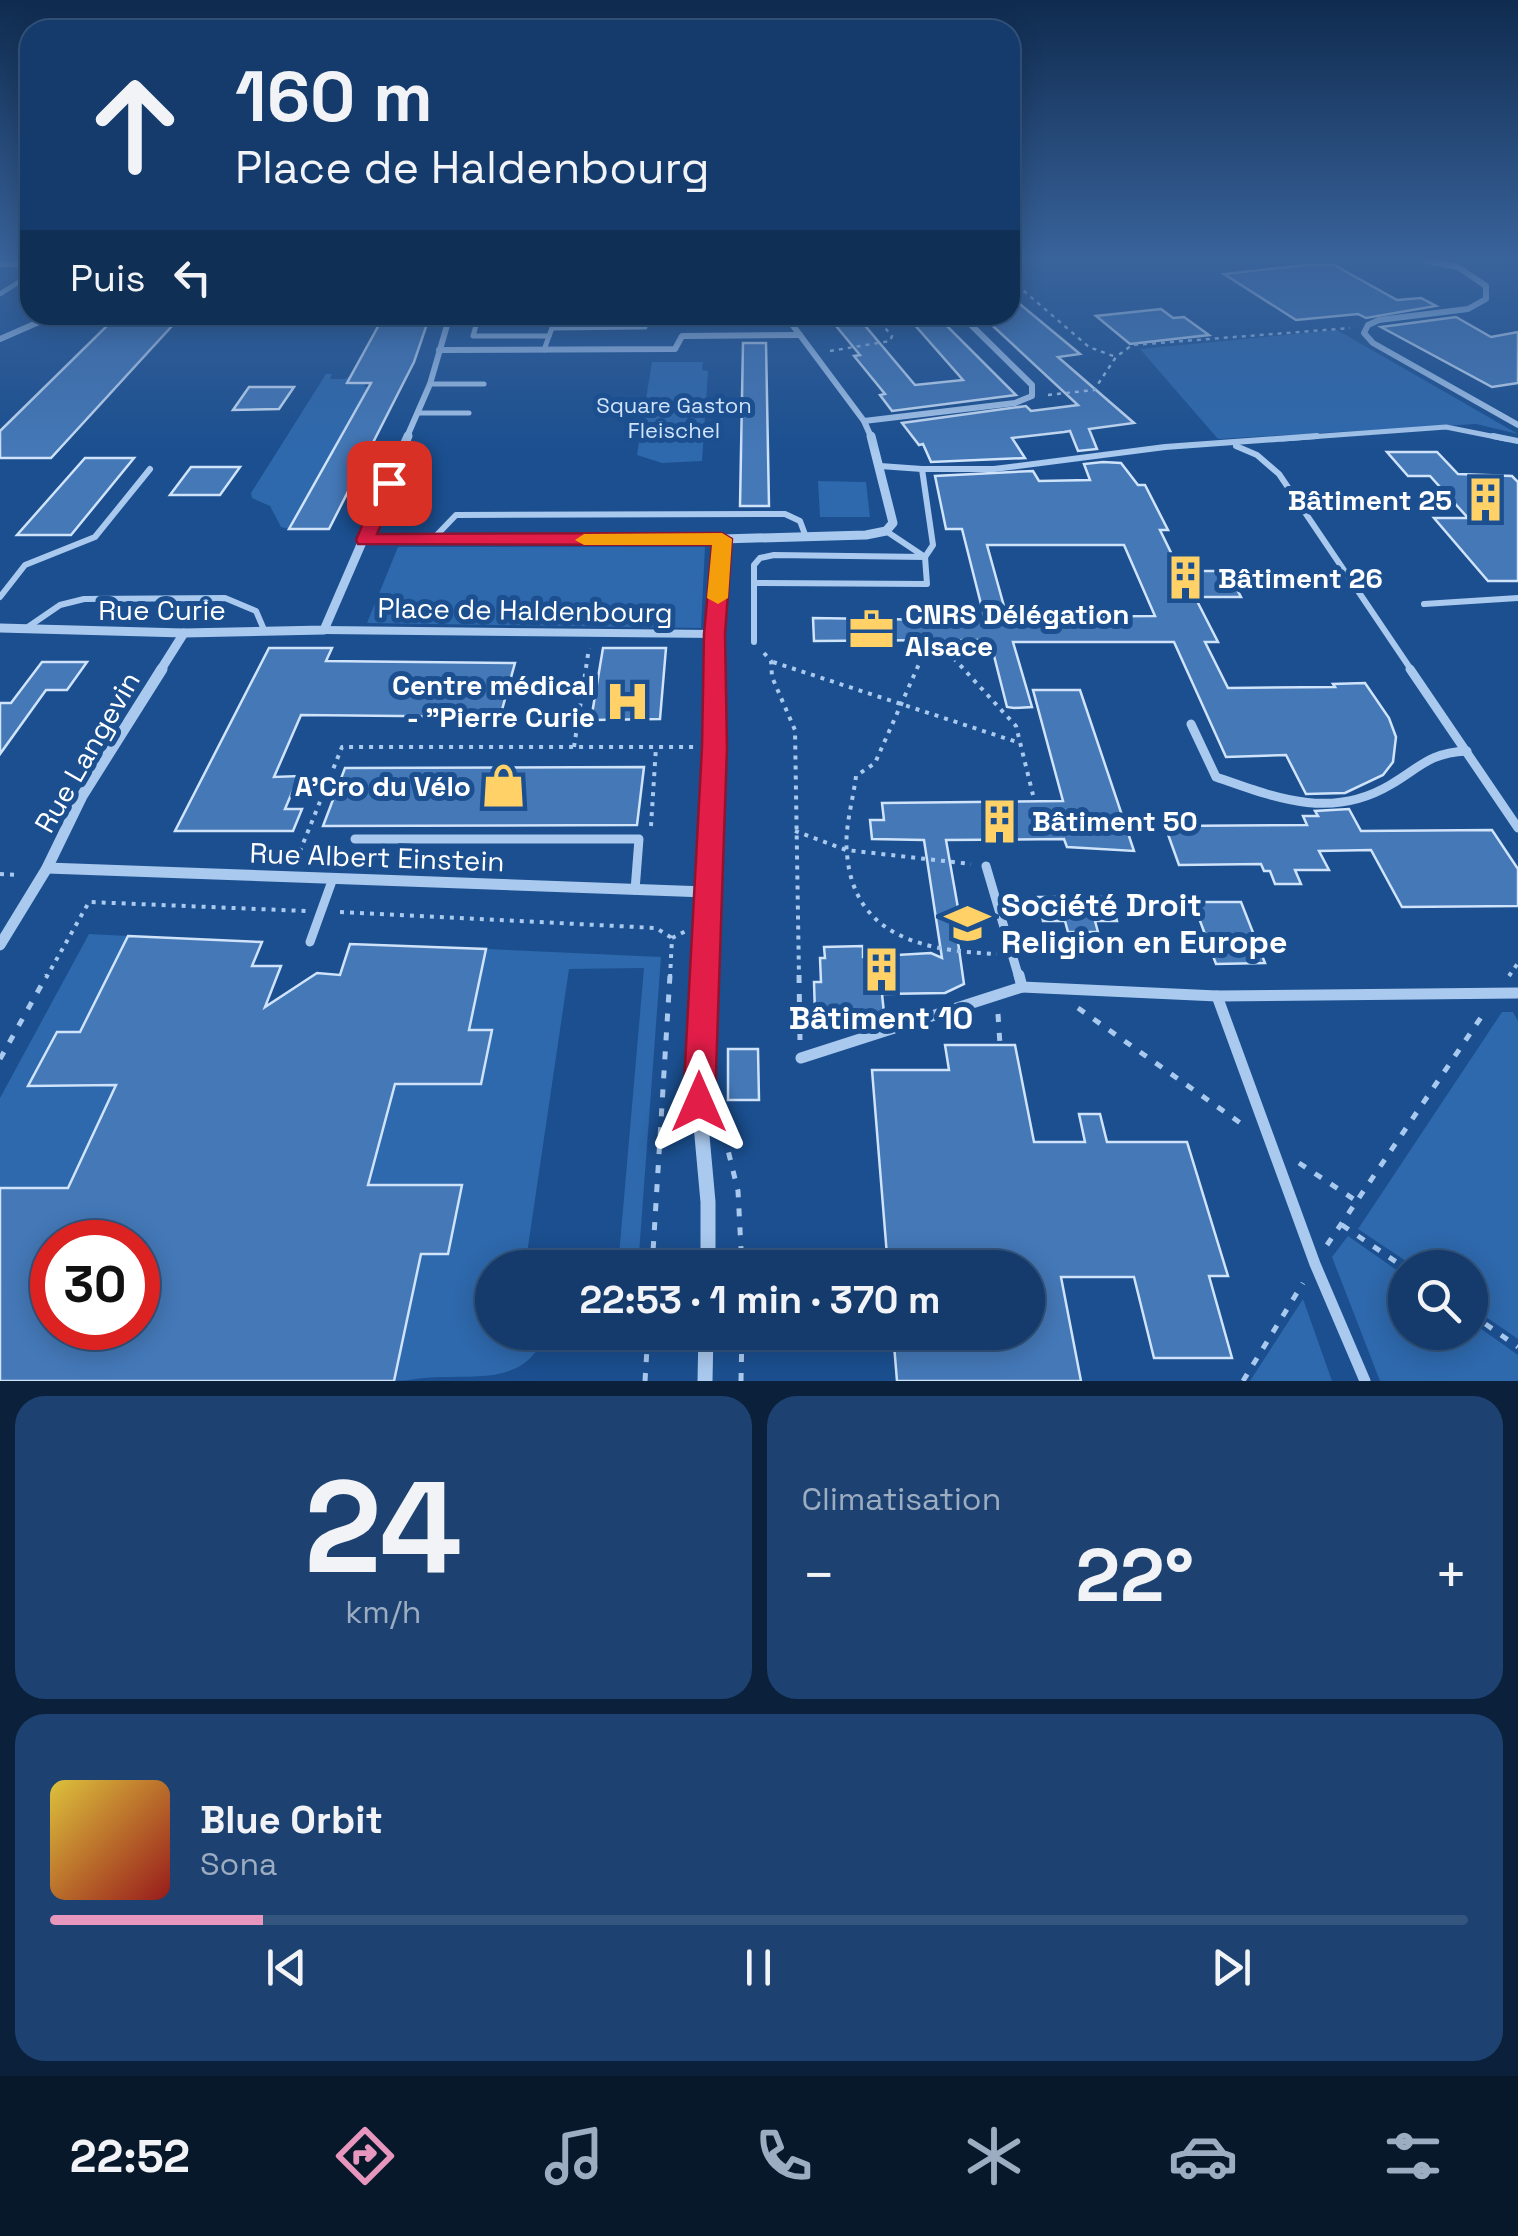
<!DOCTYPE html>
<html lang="fr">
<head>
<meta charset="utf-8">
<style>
  body { margin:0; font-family:"Space Grotesk",sans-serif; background:#1d4271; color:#f1f3f6; height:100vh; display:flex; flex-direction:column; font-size:38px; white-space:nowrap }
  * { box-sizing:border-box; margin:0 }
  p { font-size:32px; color:#9dadc1 }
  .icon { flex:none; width:55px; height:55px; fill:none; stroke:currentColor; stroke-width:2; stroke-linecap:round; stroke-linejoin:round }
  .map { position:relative; height:1381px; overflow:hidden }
  .panel { display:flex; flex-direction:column; gap:15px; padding:15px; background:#0b203b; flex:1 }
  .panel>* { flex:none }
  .top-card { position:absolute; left:20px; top:20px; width:1000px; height:305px; border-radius:30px; box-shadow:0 5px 25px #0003,0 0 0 2px #33557e; background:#143b6b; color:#f1f3f6; overflow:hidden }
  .fabs { position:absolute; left:1388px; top:1250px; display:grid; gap:20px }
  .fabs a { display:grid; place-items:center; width:100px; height:100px; border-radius:50%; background:#143b6b; box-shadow:0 5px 25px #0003,0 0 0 2px #33557e; font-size:50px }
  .speed { position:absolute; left:30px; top:1220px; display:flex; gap:20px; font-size:50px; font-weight:700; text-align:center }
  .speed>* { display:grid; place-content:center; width:130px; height:130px; border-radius:50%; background:#143b6b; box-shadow:0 5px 25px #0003,0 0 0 2px #33557e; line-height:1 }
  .speed .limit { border:15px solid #d22; background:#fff; color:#111 }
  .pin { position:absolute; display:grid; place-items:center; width:85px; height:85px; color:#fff; margin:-42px; border-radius:20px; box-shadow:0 5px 15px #0006 }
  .me { position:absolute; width:110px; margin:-55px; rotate:0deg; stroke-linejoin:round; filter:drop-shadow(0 0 8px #0008) }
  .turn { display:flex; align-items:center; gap:35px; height:210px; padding:0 50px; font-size:45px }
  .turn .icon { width:130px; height:130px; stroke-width:2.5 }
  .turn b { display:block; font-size:70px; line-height:85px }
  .then { display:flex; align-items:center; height:95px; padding:0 50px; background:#0003; gap:20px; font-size:38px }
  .big { font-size:75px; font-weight:800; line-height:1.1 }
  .panel .widget { flex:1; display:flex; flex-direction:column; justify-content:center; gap:15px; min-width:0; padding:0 35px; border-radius:30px; background:#1d4271 }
  .panel .dial { align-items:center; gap:0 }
  .dial b { font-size:130px; line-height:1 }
  .song { display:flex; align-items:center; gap:30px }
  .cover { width:120px; height:120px; border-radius:15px; background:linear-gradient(135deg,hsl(50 70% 55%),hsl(0 70% 35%)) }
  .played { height:10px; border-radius:5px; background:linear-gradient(90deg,#e797bd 15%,#33557e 15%) }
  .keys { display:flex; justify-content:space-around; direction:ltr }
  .heat { display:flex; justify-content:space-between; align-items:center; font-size:55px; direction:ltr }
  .panel .tiles { flex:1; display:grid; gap:15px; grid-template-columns:1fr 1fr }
  .widget:last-child { grid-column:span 2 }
  .trip { position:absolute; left:475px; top:1250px; width:570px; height:100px; border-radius:50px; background:#143b6b; box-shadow:0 5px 25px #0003,0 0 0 2px #33557e; font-weight:800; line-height:100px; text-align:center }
  .tabs { display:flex; height:160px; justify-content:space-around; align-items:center; background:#08182b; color:#9dadc1 }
  .tabs .icon { width:70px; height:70px }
  .tabs .on { color:#e797bd }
  .tabs b { font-size:45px; color:#f1f3f6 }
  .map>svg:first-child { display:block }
  .green { fill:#2e69ad }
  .building { fill:#4478b7; stroke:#cfe3fa; stroke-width:2.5; fill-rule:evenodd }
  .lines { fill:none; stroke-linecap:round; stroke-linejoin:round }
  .path-far2 { stroke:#a9c9ee; stroke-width:2.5; stroke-dasharray:4 5; stroke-linecap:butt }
  .path-far1 { stroke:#a9c9ee; stroke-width:4; stroke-dasharray:4 6; stroke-linecap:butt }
  .path { stroke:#a9c9ee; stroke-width:5; stroke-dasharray:8 11; stroke-linecap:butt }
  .service-far3 { stroke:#a9c9ee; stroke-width:5 }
  .service-far2 { stroke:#a9c9ee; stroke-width:6 }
  .service-far1 { stroke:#a9c9ee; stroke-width:9 }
  .service { stroke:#a9c9ee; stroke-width:11 }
  .pedestrian { stroke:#a9c9ee; stroke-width:8 }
  .minor-far3 { stroke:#a9c9ee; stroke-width:6 }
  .minor-far2 { stroke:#a9c9ee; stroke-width:9 }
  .minor-far1 { stroke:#a9c9ee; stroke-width:11 }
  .minor { stroke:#a9c9ee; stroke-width:15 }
  .secondary { fill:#d6e6fa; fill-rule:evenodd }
  .route { fill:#e11d48; stroke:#92132f; stroke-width:2.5 }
  .slow { fill:#f59e0b }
  .labels { text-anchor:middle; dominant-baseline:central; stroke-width:10; stroke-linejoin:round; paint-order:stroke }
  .far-park-label { font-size:22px; fill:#cfe3fa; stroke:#1b4f8f }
  .poi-label { font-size:28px; font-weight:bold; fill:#fff; stroke:#1b4f8f; text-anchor:end }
  .street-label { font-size:28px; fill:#fff; stroke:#1b4f8f }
  .near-poi-label { font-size:32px; font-weight:bold; fill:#fff; stroke:#1b4f8f; text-anchor:start }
</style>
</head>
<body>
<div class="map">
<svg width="1518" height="1381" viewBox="0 0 1518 1381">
  <rect width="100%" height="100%" fill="#1b4f8f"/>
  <g class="green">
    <path d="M1337 330 1518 434 1476 424 1218 439 1140 349Z"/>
    <path d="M652 362H703L702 370 708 371 702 461 662 463 637 455Z"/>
    <path d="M326 374H332L330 379H345L353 374 344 385 366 383 364 387H369L289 529 281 527 270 506 252 498 251 493Z"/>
    <path d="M818 481 866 482 870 517H820Z"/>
    <path d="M398 547H705L701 628 367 623Z"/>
    <path d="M89 934 128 936 108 1031 57 1032 29 1085 83 1086 94 1064 126 1063 56 1214 35 1188H0V1098Z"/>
    <path d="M486 949 661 957 638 1267H618L644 968 569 969 525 1267 492 1268V1332L546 1333C527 1381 488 1376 440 1377 423 1377 408 1381 394 1381L416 1280 361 1213 400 1062 428 1084 481 1083 492 1030H443L472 1014Z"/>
    <path d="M1502 1012H1513L1518 1021V1339L1470 1306V1268L1415 1267 1358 1229Z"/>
    <path d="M1348 1236 1405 1276V1332H1470V1321L1518 1355V1381H1380L1332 1257Z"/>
    <path d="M1303 1299 1332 1381H1250Z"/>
  </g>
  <g class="building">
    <path d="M1307 265H1334L1397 300 1421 298 1436 306 1366 318 1358 314 1296 320 1224 274Z"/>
    <path d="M1010 296 1080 354 1058 357 1134 423 1089 429 1097 449 1078 451 1070 431 1064 432 1012 438 1025 458 931 462 923 444 919 445 902 423 1026 406 1031 411 1078 405 981 315H1010Z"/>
    <path d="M1161 309 1173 318 1184 317 1209 335 1130 344 1096 316Z"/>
    <path d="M118 315H182L51 458H0V431Z"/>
    <path d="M827 315H856L915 385 963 380 906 315H936L1016 395 892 411 880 395 885 394 854 356 860 355Z"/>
    <path d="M1456 317 1491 337 1518 332V383L1492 387 1381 327Z"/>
    <path d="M428 321 414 362 329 529H289L371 383H347L380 323Z"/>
    <path d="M743 343H766L769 506H740Z"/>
    <path d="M249 387H294L279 409 233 410Z"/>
    <path d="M1387 452H1437L1458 474 1512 476 1518 482V581H1488L1434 518H1468L1430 476H1408Z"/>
    <path d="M85 458H134L71 535H17Z"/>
    <path d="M1103 462 1121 463 1138 485H1145L1168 530H1160L1180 571H1227L1241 597H1195L1218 642H1205L1228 688 1335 687 1333 684 1365 683 1389 718 1396 737 1393 762 1383 775 1345 793 1306 794 1286 755 1226 757 1174 642H1013L1032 707 1014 708 1007 707 990 640H962L954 645 944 640 814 641 813 618 940 620 947 615 957 620H985L962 529H946L935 476 1033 471 1039 481 1090 480 1084 464ZM987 545H1124L1155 616 1007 617Z"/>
    <path d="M191 467H240L220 495H170Z"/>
    <path d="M269 648H332L326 661 515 663 500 717 301 715 274 777 299 776 285 809H302L293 831H175Z"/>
    <path d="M603 648H666L660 719 591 720Z"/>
    <path d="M42 662H87L67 690H46L0 754V703H11Z"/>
    <path d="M1033 690H1080L1134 851 1067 847 1064 839 946 840 964 942H958L964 984 945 993 882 994 884 1013 815 1014 814 982H821L820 958H825L824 947 863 946V957L931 953 942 958 924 840 872 839 870 820H884L882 803 1063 801Z"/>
    <path d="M644 767 637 825 323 826 345 768Z"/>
    <path d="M1349 809 1361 831 1492 830 1518 869V906L1402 907 1371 850 1319 851 1329 870H1295L1301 884H1275L1270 871H1264L1261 864 1179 865 1165 826 1307 825 1303 816H1318L1315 811Z"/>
    <path d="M1038 897H1110L1117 921H1095L1098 932H1068L1065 921H1043Z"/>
    <path d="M1193 902H1241L1265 963 1216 964Z"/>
    <path d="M128 936 262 942 252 966H281L265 1007 317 973 340 975 350 944 486 949 469 1030H492L481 1084H395L368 1185H462L448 1254H421L394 1381H0V1188H68L116 1085 28 1086 57 1032H80ZM52 1242H138V1328H52Z"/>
    <path d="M945 1045H1015L1034 1142H1085L1079 1114H1100L1107 1142H1187L1228 1276H1209L1232 1358H1154L1134 1277H1061L1081 1381H897L893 1332H1028V1268H888L872 1070H949Z"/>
    <path d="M728 1049H758L759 1100H728Z"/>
  </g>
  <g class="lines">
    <g class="path-far2">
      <path d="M1010 279 1089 347 1116 357"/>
      <path d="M830 351 890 341 892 336 874 315"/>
      <path d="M1048 395 1094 390 1116 357 1132 345 1350 328"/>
    </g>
    <g class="path-far1">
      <path d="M948 641 923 655 875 763 856 776C853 801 844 829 847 854 854 938 926 951 997 954"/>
      <path d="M937 647 948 652 1016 726 1033 795"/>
      <path d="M764 653 771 661 772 677 795 730 799 978"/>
      <path d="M773 662 1020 743"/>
      <path d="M574 747 589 648"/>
      <path d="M651 826 656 747"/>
      <path d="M795 831 846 850 971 864"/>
      <path d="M296 861 342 747H695"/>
      <path d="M0 874 20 875"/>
      <path d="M340 912 656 928 672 938"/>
      <path d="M1509 976 1518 963"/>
      <path d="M46 978 89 902 306 911"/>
      <path d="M670 978 672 938 686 931"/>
    </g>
    <g class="path">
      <path d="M799 975 800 1041"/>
      <path d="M1078 1008 1246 1127"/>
      <path d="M998 1014 1000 1045"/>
      <path d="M0 1059 47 975"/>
      <path d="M724 1134 738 1191 742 1268"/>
      <path d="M1299 1163 1358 1202"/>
      <path d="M1342 1225 1405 1268"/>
      <path d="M1327 1245 1484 1013"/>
      <path d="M652 1268 670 975"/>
      <path d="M1470 1313 1518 1347"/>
      <path d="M645 1381 648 1332"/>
      <path d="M741 1381 742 1332"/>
      <path d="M1243 1381 1303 1283"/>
    </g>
    <g class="service-far3">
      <path d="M0 294 30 275"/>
      <path d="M479 315 473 336H549L544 350"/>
      <path d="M549 336 552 328 645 327"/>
      <path d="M430 384H484"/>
      <path d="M418 413H469"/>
      <path d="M1282 439 1446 427 1506 439"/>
    </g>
    <g class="service-far2">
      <path d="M1493 436 1518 441"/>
      <path d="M1236 446 1257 455 1279 474 1412 671"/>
      <path d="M880 466 922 469"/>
      <path d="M432 540 456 515 785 514 800 521 806 537"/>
      <path d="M754 583V565L760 558 774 555 925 557 933 545 922 469H994L1165 447 1317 436"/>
      <path d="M0 597 25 565 95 537 150 469"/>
      <path d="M1424 604 1518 598"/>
      <path d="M25 629 60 605 84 599 225 598 256 611 265 632"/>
      <path d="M754 642V583L927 584 925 557 886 531"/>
    </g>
    <g class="service-far1">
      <path d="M1410 669 1518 828"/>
      <path d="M1191 724 1216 777C1276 798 1331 820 1390 785 1421 767 1428 753 1467 751"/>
      <path d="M355 839H639L635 890"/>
      <path d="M986 866 1019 978"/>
      <path d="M310 942 332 881"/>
    </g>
    <g class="service">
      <path d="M1022 987 1217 996"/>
      <path d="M801 1058 1022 987 1019 975"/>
      <path d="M1365 1381 1315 1264 1217 996 1518 993"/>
    </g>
    <path class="pedestrian" d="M324 630 715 634"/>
    <g class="minor-far3">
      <path d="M1427 261 1458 267 1486 286V299L1468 309 1379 320 1368 325 1364 333 1373 343 1518 425"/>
      <path d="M785 315 864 421 872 439"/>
      <path d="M0 339 55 315"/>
      <path d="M439 350 675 349 682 336 800 335"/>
      <path d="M864 421 1015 403 1032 396V385L961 315"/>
      <path d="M406 439 430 384 450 315"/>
    </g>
    <g class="minor-far2">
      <path d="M722 539 866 535 886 531 893 523 871 436"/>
      <path d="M365 540 722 539 715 671"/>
      <path d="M0 628 184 633 324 630 408 436"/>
      <path d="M160 671 184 633"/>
    </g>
    <g class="minor-far1">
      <path d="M47 868 706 892"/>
      <path d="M0 945 47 868 82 796 162 669"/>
      <path d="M702 978 715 669"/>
    </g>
    <g class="minor">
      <path d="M702 975 697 1081 708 1202V1268"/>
      <path d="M705 1381 706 1332"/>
    </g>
    <rect class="secondary" x="0" y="261" width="30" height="6"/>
  </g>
  <linearGradient id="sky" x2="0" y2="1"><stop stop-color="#0f2b4f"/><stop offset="0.57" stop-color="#39639b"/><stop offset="1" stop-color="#39639b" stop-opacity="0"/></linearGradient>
  <rect width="1518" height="454" fill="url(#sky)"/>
  <path class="route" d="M389 478 398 483 377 534 722 533 732 539 725 634 727 747 715 1102 710 1112 699 1116 687 1112 683 1102 702 747 704 634 712 545 358 544 356 540 380 483Z"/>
  <path class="slow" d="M722 533 732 539 728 598 718 604 707 598 712 545H584L575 540 584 534Z"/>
  <defs>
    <symbol id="building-bare" viewBox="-9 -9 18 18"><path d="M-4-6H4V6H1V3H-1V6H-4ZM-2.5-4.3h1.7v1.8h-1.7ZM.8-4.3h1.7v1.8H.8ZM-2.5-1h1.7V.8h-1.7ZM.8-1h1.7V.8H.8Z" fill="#ffd166" stroke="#1b4f8f" stroke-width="2.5" paint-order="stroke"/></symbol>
    <symbol id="office-bare" viewBox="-9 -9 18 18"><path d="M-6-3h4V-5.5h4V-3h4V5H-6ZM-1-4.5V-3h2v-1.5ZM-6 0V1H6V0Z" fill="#ffd166" stroke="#1b4f8f" stroke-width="2.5" paint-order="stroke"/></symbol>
    <symbol id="hospital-bare" viewBox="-9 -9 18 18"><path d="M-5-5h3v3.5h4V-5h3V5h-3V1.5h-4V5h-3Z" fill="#ffd166" stroke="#1b4f8f" stroke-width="2.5" paint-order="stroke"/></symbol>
    <symbol id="shop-bare" viewBox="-9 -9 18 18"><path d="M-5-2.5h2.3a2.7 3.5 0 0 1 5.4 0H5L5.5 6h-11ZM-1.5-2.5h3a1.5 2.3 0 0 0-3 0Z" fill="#ffd166" stroke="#1b4f8f" stroke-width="2.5" paint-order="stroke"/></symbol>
    <symbol id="university-bare" viewBox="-9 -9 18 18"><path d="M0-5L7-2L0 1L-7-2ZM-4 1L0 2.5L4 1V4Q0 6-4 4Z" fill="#ffd166" stroke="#1b4f8f" stroke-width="2.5" paint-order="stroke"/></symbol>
  </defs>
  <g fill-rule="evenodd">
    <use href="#building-bare" x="1454" y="468" width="63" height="63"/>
    <use href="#building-bare" x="1154" y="546" width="63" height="63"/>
    <use href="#office-bare" x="840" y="598" width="63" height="63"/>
    <use href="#hospital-bare" x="596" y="670" width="63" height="63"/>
    <use href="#shop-bare" x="472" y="754" width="63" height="63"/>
    <use href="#building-bare" x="968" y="790" width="63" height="63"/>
    <use href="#university-bare" x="936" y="892" width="63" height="63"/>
    <use href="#building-bare" x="850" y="938" width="63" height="63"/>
  </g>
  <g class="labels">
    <g class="far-park-label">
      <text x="674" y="405">Square Gaston<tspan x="674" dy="25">Fleischel</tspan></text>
    </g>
    <g class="poi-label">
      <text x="1452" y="500">Bâtiment 25</text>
      <text x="1218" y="578" text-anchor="start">Bâtiment 26</text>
      <text x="905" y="614" text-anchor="start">CNRS Délégation<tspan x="905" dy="32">Alsace</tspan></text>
      <text x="595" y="685">Centre médical<tspan x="595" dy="32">- "Pierre Curie</tspan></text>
      <text x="471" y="786">A'Cro du Vélo</text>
      <text x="1032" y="821" text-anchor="start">Bâtiment 50</text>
    </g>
    <g class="street-label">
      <text x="162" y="610">Rue Curie</text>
      <text transform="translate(525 610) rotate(1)">Place de Haldenbourg</text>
      <text transform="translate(87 752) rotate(-60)">Rue Langevin</text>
      <text transform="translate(377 857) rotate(2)">Rue Albert Einstein</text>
    </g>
    <g class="near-poi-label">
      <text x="1001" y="905">Société Droit<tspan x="1001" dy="37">Religion en Europe</tspan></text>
      <text x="881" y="1018" text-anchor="middle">Bâtiment 10</text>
    </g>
  </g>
</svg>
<div class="fabs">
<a><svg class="icon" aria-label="search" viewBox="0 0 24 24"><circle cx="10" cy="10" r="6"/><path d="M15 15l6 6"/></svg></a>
</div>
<div class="speed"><div class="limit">30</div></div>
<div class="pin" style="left:389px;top:483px;background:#d93025"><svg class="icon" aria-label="arrive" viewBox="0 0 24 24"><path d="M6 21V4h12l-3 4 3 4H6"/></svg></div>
<svg class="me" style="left:699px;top:1102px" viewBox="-20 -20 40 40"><path d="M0-17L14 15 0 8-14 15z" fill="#e11d48" stroke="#fff" stroke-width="4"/></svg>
<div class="trip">22:53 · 1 min · 370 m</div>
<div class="top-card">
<div class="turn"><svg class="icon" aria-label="ahead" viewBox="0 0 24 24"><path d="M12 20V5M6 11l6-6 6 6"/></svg><div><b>160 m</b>Place de Haldenbourg</div></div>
<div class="then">Puis<svg class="icon" aria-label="left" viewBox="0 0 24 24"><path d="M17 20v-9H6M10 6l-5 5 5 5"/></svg></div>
</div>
</div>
<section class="panel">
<div class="tiles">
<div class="widget dial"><b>24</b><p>km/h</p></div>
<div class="widget"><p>Climatisation</p>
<div class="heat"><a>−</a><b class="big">22°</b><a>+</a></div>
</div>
<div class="widget">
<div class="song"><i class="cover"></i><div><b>Blue Orbit</b><p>Sona</p></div></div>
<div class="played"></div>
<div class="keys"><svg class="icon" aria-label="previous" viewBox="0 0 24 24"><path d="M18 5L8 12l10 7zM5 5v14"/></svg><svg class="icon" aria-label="pause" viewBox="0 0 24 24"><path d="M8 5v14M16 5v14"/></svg><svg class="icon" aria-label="next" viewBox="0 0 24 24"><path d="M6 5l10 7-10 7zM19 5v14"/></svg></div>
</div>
</div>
</section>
<nav class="tabs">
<b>22:52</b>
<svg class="icon on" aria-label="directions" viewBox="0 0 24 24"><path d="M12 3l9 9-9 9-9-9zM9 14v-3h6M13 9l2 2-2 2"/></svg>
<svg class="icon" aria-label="music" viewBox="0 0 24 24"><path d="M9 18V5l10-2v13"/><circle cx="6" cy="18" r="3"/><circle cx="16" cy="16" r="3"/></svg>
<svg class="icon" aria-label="phone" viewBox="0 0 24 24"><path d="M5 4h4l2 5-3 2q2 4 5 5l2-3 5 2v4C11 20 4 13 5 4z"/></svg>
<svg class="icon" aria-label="climate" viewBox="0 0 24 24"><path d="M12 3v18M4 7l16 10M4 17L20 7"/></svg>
<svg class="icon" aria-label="car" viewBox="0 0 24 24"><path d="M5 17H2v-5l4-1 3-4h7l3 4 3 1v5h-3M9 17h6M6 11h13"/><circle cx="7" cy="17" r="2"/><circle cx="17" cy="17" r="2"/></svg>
<svg class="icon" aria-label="filters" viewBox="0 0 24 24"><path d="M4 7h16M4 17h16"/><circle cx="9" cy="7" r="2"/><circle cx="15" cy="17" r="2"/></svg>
</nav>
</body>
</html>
